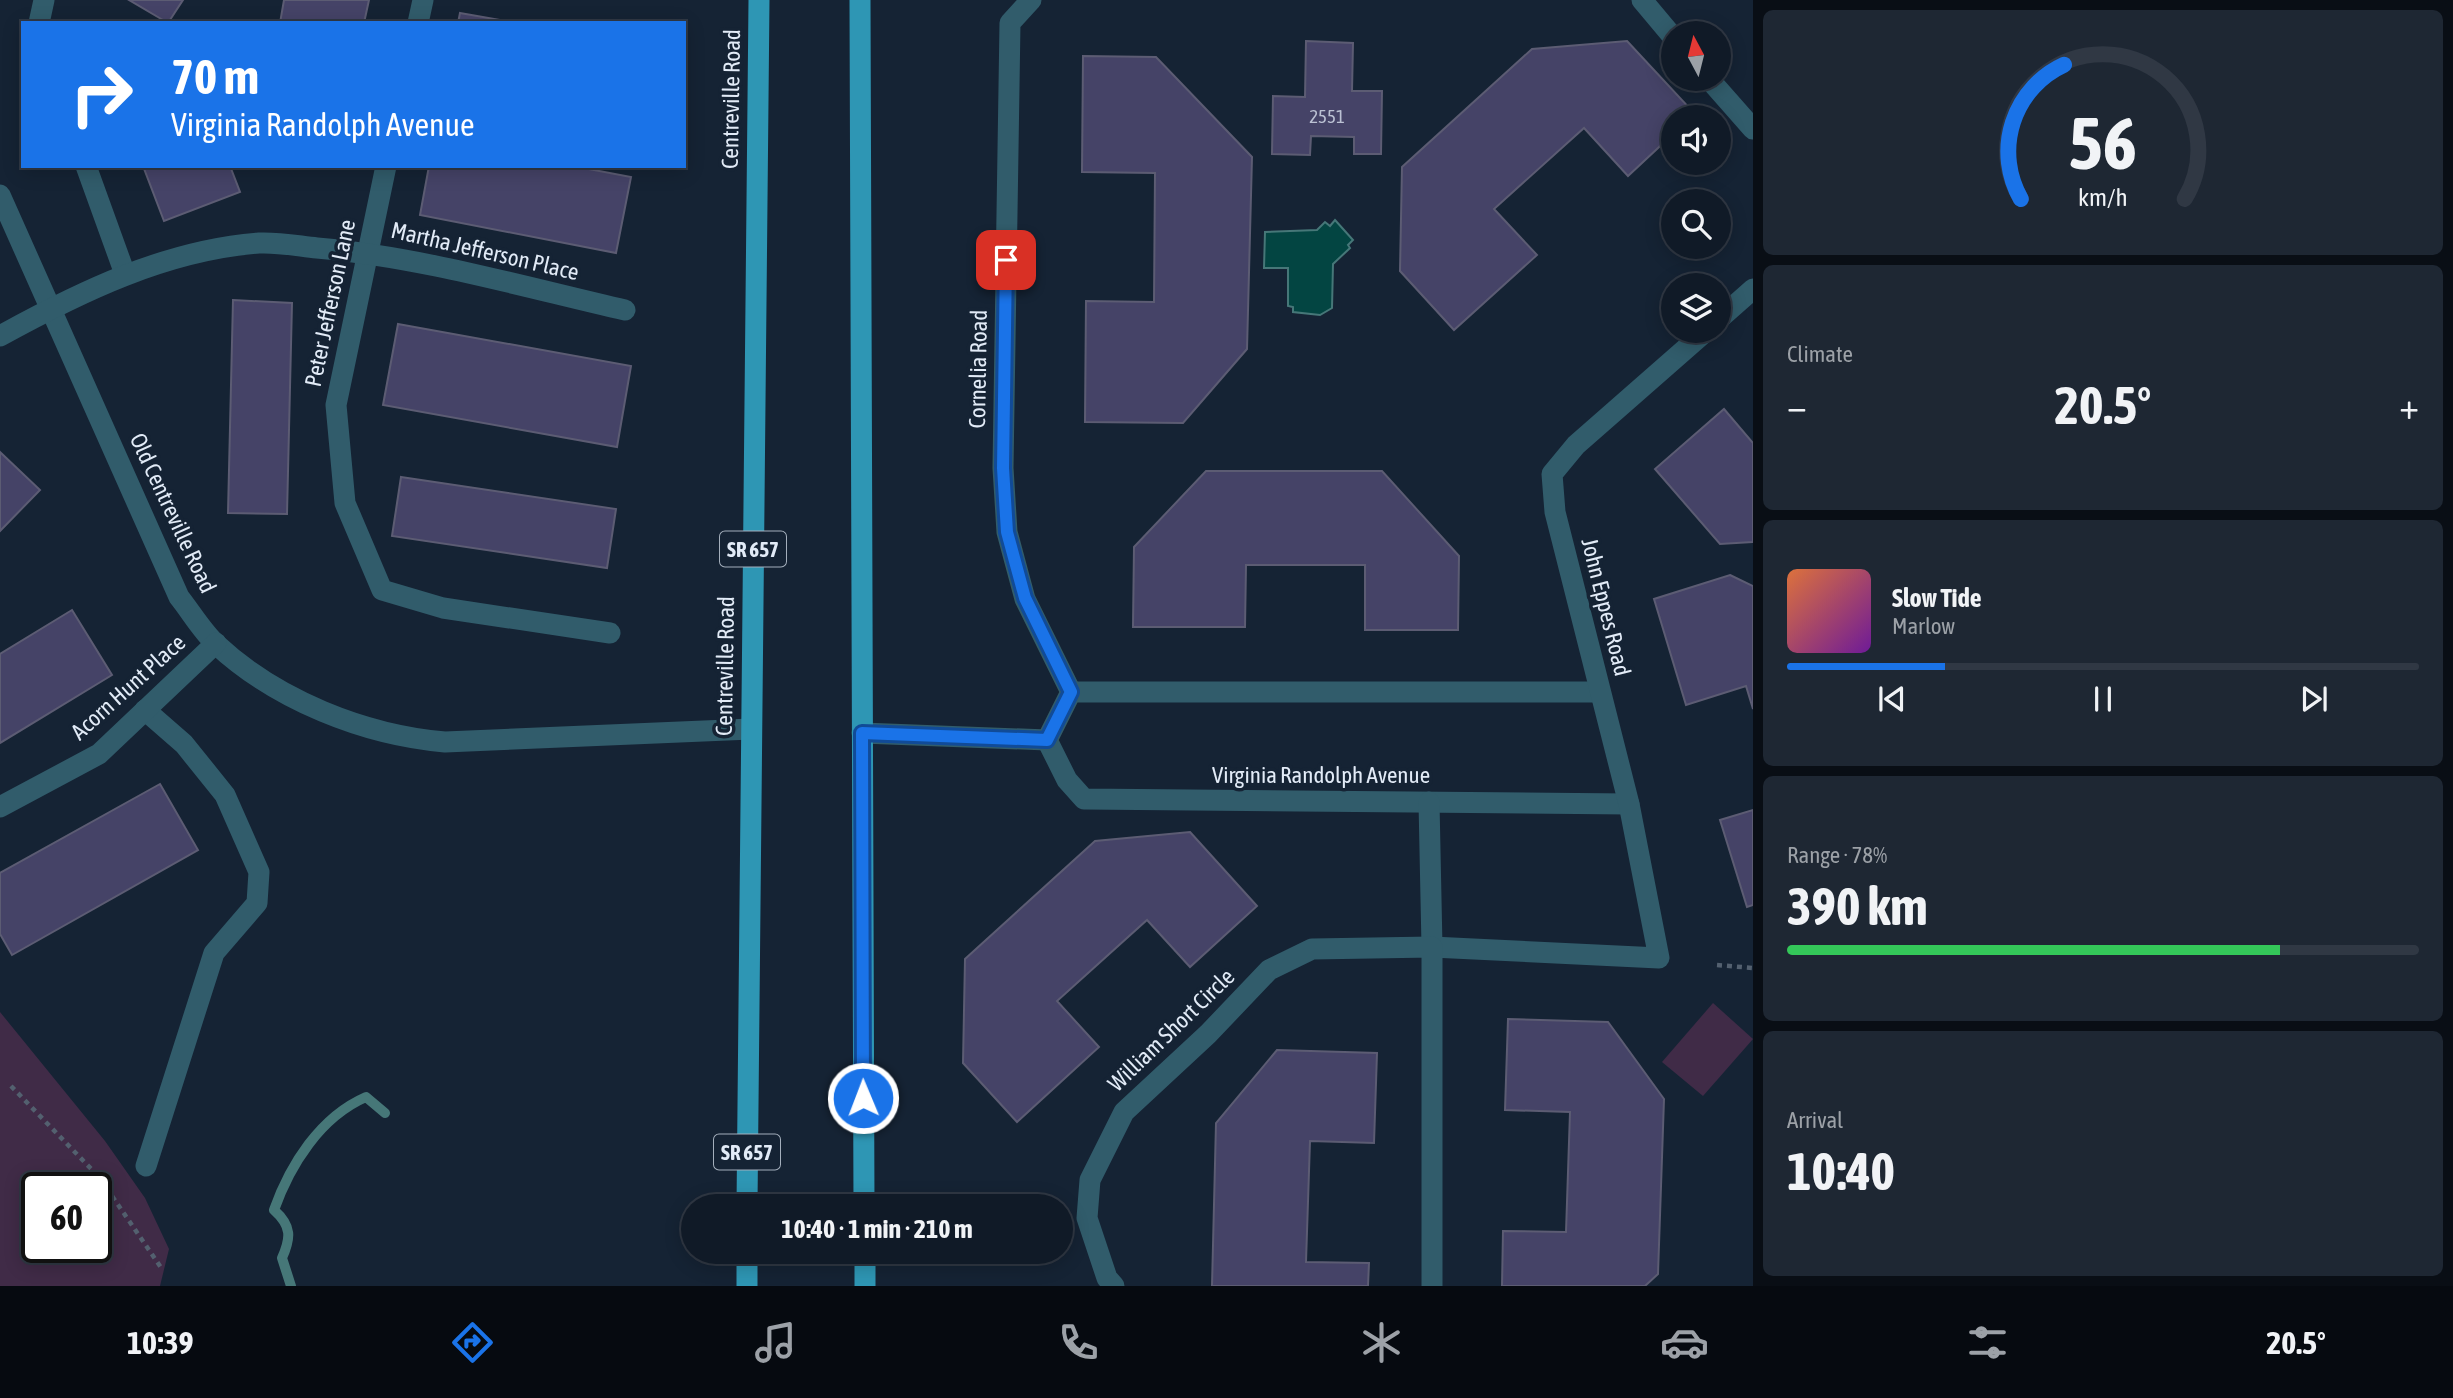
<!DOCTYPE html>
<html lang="en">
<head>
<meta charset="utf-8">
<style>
  body { margin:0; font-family:"Asap Condensed",sans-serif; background:#1e2733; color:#f1f3f6; height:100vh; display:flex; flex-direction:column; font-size:26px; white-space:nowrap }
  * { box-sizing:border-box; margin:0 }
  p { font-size:23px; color:#9ca1a7 }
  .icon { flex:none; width:38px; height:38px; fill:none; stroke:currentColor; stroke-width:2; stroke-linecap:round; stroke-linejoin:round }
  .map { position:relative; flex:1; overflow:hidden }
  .details { display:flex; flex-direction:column; gap:10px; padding:10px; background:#090e15; width:700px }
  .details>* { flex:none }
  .banner { position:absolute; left:21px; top:21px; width:665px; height:147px; border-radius:0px; box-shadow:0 4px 18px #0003,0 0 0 2px #303844; background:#1a73e8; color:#fff; overflow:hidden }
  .needle { width:46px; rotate:353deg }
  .tools { position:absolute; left:1661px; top:21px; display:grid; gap:14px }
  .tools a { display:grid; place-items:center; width:70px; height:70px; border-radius:50%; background:#101a27; box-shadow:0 4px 18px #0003,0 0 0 2px #303844; font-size:35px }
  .speed { position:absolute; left:21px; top:1172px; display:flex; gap:14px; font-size:35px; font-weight:700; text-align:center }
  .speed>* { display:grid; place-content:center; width:91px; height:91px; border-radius:50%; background:#101a27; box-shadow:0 4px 18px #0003,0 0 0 2px #303844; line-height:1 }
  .speed .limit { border:4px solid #111; border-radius:10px; background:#fff; color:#111 }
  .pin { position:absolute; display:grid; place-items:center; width:60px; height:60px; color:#fff; margin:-30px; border-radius:14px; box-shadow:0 4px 10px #0006 }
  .me { position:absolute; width:77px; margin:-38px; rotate:359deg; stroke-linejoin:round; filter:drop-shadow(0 0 5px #0008) }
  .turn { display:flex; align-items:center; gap:24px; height:147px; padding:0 35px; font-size:32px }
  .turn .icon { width:91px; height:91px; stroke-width:2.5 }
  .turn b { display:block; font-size:49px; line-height:60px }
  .big { font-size:52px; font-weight:700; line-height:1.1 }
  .details .tile { flex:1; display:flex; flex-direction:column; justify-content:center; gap:10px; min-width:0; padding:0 24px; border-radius:10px; background:#1e2733 }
  .details .dial { align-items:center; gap:0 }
  .dial svg { height:182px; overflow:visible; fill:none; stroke:#303844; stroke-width:7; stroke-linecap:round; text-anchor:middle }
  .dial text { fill:#f1f3f6; stroke:none }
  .song { display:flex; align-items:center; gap:21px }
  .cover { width:84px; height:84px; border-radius:10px; background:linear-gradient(135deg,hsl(20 70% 55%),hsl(280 70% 35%)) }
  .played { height:7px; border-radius:4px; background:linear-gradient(90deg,#1a73e8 25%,#303844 25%) }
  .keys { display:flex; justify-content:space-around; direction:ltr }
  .heat { display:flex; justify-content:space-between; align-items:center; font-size:38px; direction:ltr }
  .charge { height:10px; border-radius:5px; background:linear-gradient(90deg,#34c759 78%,#303844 0) }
  .trip { position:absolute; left:681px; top:1194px; width:392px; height:70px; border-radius:35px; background:#101a27; box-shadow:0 4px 18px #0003,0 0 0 2px #303844; font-weight:700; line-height:70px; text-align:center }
  .tabs { display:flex; height:112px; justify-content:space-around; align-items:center; background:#060a10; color:#9ca1a7 }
  .tabs .icon { width:49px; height:49px }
  .tabs .on { color:#1a73e8 }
  .tabs b { font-size:32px; color:#f1f3f6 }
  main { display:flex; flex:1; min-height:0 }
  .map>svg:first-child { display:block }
  .green { fill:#402b47; fill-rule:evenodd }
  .water { fill:#034542; stroke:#467778; stroke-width:2 }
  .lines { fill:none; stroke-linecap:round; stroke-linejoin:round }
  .stream { stroke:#467778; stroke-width:10 }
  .building { fill:#454367; stroke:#5c5c73; stroke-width:2 }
  .path { stroke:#53606f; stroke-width:4.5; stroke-dasharray:5 5; stroke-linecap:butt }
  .minor { stroke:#315c6b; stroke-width:21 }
  .major { stroke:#2e96b4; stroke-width:21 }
  .route-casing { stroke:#114b97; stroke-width:18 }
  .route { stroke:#1a73e8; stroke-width:12 }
  .labels { text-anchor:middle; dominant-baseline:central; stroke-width:7; stroke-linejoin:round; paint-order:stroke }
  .number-label { font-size:19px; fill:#bbc1d3 }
  .shield { fill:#152334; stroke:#a4afbc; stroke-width:2 }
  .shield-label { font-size:21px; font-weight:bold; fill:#e2ebf7 }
  .street-label { font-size:23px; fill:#e2ebf7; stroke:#152334 }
</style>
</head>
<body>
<main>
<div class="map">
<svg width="1753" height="1286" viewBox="0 0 1753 1286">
  <rect width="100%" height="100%" fill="#152334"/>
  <g class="green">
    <path d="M1713 1003 1753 1039 1703 1096 1662 1062Z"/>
    <path d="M0 1012 105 1141 145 1198 169 1249 160 1286H0ZM37 1188H96V1248H37Z"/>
  </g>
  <path class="water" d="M1335 220 1353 240 1348 245 1350 248 1333 264 1332 308 1320 315 1293 312V307L1288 306V268H1264L1265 232 1317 230 1325 222 1330 226Z"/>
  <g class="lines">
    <path class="stream" d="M291 1286 282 1258C291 1238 292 1226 274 1210 290 1165 320 1117 366 1097L385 1113"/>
  </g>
  <g class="building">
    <path d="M129 0H183L168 23Z"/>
    <path d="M284 0H369L364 23H280Z"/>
    <path d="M460 13 517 23H458Z"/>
    <path d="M1306 41 1353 43 1352 91H1382L1381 154H1354V137L1311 136 1310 155 1272 154 1273 96 1305 97Z"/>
    <path d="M1627 41 1695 114 1691 117H1673V134L1628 176 1584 128 1494 209 1537 255 1454 330 1400 271 1402 167 1532 49Z"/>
    <path d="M1083 56 1156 57 1252 157 1247 349 1183 423 1085 422 1086 301 1154 302 1155 173 1082 172Z"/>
    <path d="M143 166H230L240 192 164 221Z"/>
    <path d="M429 166H573L631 177 616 253 420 215Z"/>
    <path d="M233 300 292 303 287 514 228 513Z"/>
    <path d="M398 324 631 366 617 447 383 405Z"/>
    <path d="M1724 409 1753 443V542L1720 544 1655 469Z"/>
    <path d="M0 452 40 490 0 531Z"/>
    <path d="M1206 471H1382L1459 556 1458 630H1365V565H1246L1245 627H1133L1134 547Z"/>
    <path d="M401 477 616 509 607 568 392 536Z"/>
    <path d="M1730 575 1753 586V709L1746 686 1686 705 1654 599Z"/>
    <path d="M72 610 112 675 0 743V654Z"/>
    <path d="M160 784 198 850 12 955 0 934V873Z"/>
    <path d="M1753 810V905L1747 907 1720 820Z"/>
    <path d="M1190 832 1257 906 1190 967 1147 920 1057 1001 1099 1047 1017 1122 963 1063 965 959 1095 841Z"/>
    <path d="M1508 1019 1608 1022 1664 1099 1658 1274 1645 1286H1502L1503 1231 1566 1232 1570 1112 1505 1110Z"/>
    <path d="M1277 1050 1377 1053 1374 1143 1310 1141 1306 1262 1369 1263 1368 1286H1212L1216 1123Z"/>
  </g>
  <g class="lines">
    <g class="path">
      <path d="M1717 965 1753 968"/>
      <path d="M11 1086 99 1177 162 1269"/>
    </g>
    <g class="minor">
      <path d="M1031 0 1010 23 1003 468 1007 532 1025 599 1071 692"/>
      <path d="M1642 0 1673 37"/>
      <path d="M39 23 44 0"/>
      <path d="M418 23 423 0"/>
      <path d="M1709 79 1753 129"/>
      <path d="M86 166 125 274"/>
      <path d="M386 166 336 405 345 503 382 590 443 608 610 633"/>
      <path d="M0 195 179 597C191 612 202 631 216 644 276 700 364 735 445 742L751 729"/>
      <path d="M1718 320 1753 289"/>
      <path d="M0 336C80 292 166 250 259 243 278 242 298 246 317 248 421 257 524 287 625 310"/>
      <path d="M145 710 184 744 225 795 259 872 257 903 214 953 146 1166"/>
      <path d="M862 733 1047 740"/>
      <path d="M1047 740 1067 780 1084 799 1629 804"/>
      <path d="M1047 740 1071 692H1600"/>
      <path d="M1429 802 1432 947 1659 958 1629 804 1555 512 1552 474 1576 445 1706 331"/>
      <path d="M0 807 99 754 216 643"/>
      <path d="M1114 1286 1107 1278 1087 1218 1090 1180 1124 1112 1208 1034 1269 970 1312 949 1432 947V1286"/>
    </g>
    <g class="major">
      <path d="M860 0 864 1206"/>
      <path d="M747 1206 759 0"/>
      <path d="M747 1251V1286"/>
      <path d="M865 1251V1286"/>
    </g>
  </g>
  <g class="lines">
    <defs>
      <path id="route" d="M863 1098 862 733 1047 740 1071 692 1025 598 1007 532 1003 468 1006 260"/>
    </defs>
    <use href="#route" class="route-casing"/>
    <use href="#route" class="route"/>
  </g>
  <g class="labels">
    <g class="number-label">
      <text x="1327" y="116">2551</text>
    </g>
    <g class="shield">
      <rect x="720" y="531.5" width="66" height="35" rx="5"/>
      <rect x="714" y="1134.5" width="66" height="35" rx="5"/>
    </g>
    <g class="shield-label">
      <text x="753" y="549">SR 657</text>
      <text x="747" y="1152">SR 657</text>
    </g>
    <g class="street-label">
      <text transform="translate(731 99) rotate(-89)">Centreville Road</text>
      <text transform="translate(485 251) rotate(13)">Martha Jefferson Place</text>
      <text transform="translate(330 303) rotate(-78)">Peter Jefferson Lane</text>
      <text transform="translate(978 369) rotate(-89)">Cornelia Road</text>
      <text transform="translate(173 513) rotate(65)">Old Centreville Road</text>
      <text transform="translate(1606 607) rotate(76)">John Eppes Road</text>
      <text transform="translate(725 666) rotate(-89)">Centreville Road</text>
      <text transform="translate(128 687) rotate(-42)">Acorn Hunt Place</text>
      <text x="1321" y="775">Virginia Randolph Avenue</text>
      <text transform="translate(1171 1030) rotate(-44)">William Short Circle</text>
    </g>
  </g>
</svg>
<div class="tools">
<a><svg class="needle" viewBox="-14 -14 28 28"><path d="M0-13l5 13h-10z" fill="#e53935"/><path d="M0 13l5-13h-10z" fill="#9ca1a7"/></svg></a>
<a><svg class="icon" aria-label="sound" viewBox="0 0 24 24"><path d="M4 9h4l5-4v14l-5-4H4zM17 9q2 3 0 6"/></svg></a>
<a><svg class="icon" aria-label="search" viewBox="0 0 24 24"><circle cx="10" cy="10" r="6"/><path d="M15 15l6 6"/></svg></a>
<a><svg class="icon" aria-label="layers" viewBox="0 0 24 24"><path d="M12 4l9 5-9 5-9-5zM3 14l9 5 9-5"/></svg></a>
</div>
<div class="speed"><div class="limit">60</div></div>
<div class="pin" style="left:1006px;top:260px;background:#d93025"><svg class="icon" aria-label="arrive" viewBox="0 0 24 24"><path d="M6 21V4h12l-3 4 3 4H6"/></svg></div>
<svg class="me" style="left:863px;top:1098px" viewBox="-20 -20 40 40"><circle r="17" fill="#1a73e8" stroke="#fff" stroke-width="3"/><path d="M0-11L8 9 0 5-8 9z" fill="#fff"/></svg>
<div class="trip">10:40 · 1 min · 210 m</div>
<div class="banner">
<div class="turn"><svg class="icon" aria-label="right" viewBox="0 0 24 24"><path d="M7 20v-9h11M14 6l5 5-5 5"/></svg><div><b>70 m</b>Virginia Randolph Avenue</div></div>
</div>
</div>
<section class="details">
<div class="tile dial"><svg viewBox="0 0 100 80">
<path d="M14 69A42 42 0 1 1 86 69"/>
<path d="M14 69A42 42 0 0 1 33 10" stroke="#1a73e8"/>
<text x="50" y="56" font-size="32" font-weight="700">56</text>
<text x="50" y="72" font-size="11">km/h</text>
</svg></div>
<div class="tile"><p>Climate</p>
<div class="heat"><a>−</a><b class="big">20.5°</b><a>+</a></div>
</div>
<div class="tile">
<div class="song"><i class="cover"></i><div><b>Slow Tide</b><p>Marlow</p></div></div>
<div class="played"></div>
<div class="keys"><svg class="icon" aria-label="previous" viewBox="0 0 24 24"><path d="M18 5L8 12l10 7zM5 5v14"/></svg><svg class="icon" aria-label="pause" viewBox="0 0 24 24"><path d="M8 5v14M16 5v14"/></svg><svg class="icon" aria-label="next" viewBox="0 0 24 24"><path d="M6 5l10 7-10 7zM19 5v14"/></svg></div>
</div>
<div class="tile"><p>Range · 78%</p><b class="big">390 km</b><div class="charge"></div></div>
<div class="tile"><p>Arrival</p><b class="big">10:40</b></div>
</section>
</main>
<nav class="tabs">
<b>10:39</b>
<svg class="icon on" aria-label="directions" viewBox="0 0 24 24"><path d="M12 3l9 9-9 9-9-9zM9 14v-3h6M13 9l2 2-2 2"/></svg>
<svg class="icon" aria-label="music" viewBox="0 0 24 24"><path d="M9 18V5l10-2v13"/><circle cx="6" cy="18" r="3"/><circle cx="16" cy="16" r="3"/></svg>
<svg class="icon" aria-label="phone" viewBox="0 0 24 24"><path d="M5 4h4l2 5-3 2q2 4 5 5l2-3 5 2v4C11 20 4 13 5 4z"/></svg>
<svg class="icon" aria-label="climate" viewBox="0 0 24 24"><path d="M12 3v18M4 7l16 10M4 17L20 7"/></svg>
<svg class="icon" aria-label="car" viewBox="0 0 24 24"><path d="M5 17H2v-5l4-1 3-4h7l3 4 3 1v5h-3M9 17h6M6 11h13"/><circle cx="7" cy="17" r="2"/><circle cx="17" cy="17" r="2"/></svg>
<svg class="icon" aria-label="filters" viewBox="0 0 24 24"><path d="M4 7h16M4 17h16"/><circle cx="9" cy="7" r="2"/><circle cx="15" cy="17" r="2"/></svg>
<b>20.5°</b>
</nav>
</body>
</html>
